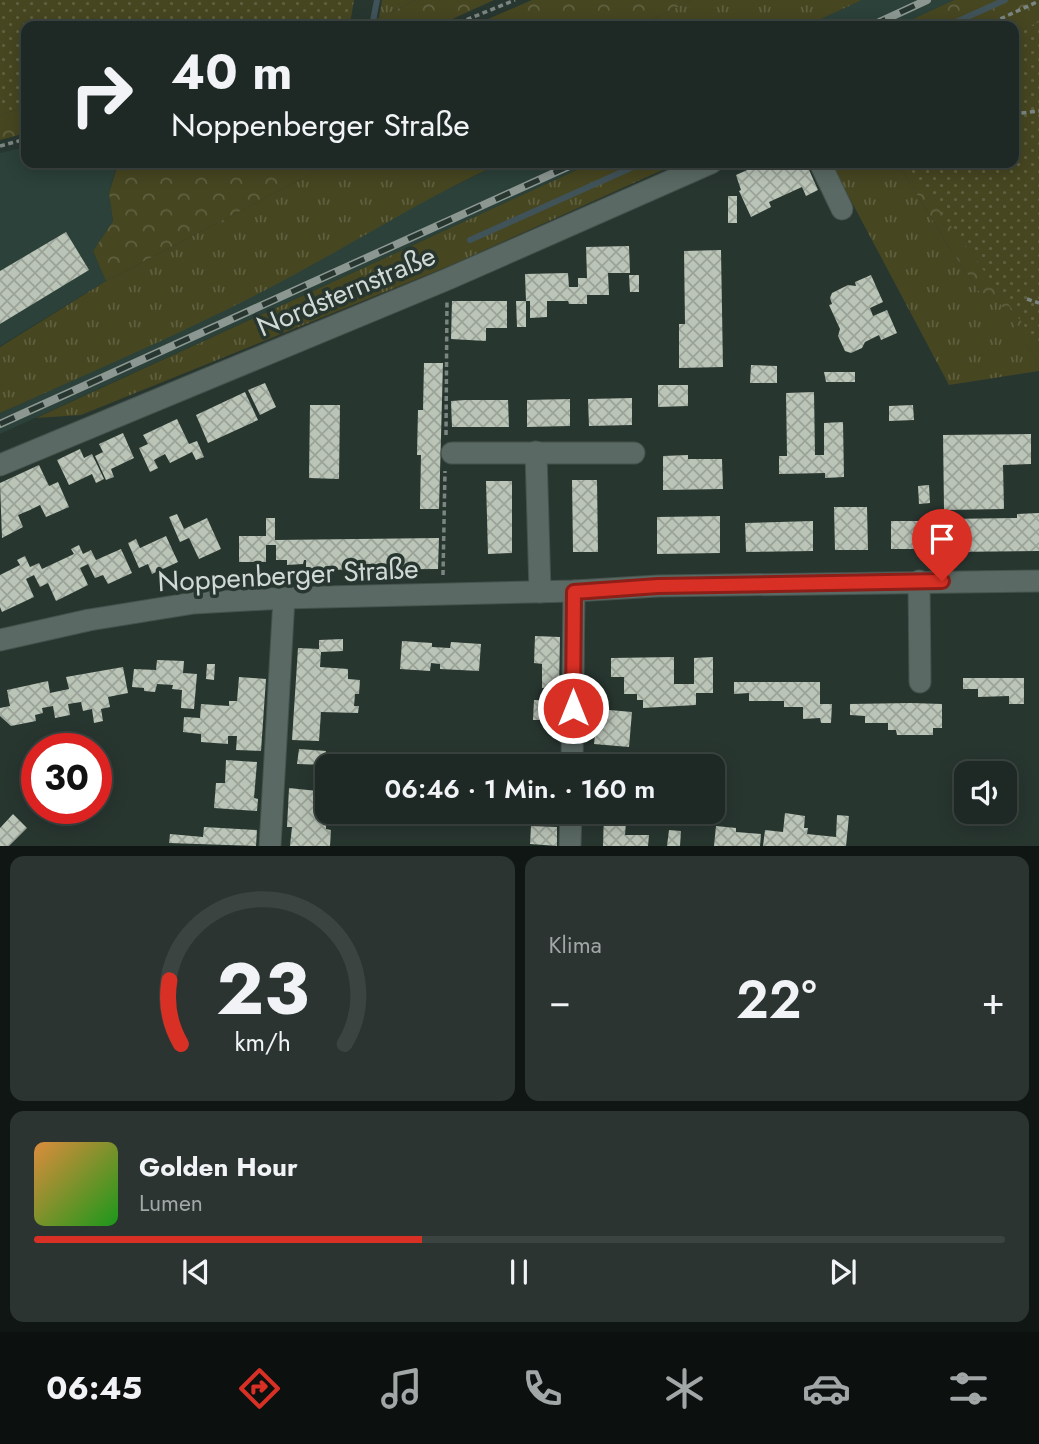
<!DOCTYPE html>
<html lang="de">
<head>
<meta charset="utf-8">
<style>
  body { margin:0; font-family:Jost,sans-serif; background:#2b3431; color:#f1f3f6; height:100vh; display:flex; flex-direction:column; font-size:26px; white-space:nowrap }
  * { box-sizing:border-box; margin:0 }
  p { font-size:23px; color:#a1a6a6 }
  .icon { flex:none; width:38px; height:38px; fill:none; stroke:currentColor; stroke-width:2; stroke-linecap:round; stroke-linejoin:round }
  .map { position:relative; height:846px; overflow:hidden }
  .drawer { display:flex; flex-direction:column; gap:10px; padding:10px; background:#101614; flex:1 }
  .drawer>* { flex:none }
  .guide { position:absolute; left:21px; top:21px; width:998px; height:147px; border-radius:14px; box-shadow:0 4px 18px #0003,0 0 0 2px #3c4441; background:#1e2824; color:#f1f3f6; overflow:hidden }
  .controls { position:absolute; left:954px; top:761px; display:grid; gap:14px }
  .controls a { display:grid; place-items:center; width:63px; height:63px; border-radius:14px; background:#1e2824; box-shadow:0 4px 18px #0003,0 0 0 2px #3c4441; font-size:35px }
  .speed { position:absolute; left:21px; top:733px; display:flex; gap:14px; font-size:35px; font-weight:700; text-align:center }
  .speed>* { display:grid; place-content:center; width:91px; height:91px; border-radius:50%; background:#1e2824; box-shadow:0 4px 18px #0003,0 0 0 2px #3c4441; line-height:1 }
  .speed .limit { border:10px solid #d22; background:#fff; color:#111 }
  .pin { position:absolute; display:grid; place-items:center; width:60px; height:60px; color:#fff; margin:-72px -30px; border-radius:50% 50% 50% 0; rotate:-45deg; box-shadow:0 0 7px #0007 }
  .pin .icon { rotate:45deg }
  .me { position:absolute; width:77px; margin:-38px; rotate:0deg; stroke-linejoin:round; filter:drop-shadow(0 0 5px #0008) }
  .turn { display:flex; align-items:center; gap:24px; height:147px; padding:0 35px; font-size:32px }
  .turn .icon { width:91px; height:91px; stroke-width:2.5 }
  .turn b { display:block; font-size:49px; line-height:60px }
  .big { font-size:52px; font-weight:600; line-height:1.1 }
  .drawer .card { flex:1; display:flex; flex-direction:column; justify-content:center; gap:10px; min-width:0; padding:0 24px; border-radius:14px; background:#2b3431 }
  .drawer .dial { align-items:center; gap:0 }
  .dial svg { height:182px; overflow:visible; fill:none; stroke:#3c4441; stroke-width:7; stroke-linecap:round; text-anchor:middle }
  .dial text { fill:#f1f3f6; stroke:none }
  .song { display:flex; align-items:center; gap:21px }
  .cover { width:84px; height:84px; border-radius:10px; background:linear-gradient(135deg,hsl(30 70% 55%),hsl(120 70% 35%)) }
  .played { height:7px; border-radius:4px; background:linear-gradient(90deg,#d93025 40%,#3c4441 40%) }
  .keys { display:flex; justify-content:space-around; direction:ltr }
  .heat { display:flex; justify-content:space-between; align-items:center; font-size:38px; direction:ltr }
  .drawer .tiles { flex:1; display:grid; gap:10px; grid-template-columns:1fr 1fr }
  .card:last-child { grid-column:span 2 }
  .trip { position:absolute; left:315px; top:754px; width:410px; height:70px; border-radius:14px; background:#1e2824; box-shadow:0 4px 18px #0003,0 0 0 2px #3c4441; font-weight:600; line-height:70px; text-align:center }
  .dock { display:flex; height:112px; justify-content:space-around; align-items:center; background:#0c100e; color:#a1a6a6 }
  .dock .icon { width:49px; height:49px }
  .dock .current { color:#d93025 }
  .dock b { font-size:32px; color:#f1f3f6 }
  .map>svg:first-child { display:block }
  .built { fill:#2b4139 }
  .grass { fill:url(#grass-tufts) }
  .forest { fill:url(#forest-crowns) }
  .park { fill:url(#park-dots) }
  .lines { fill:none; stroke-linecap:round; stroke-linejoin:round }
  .stream { stroke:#405359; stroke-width:6 }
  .building { fill:url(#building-cross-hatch) }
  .minor-casing { stroke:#46524d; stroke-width:23 }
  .path { stroke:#7b8682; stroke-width:3.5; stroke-dasharray:5 3.5; stroke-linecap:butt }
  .minor { stroke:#5a6963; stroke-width:21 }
  .rail-casing { stroke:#8c9792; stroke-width:8 }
  .rail { stroke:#283630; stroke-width:5; stroke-dasharray:16; stroke-linecap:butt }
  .route-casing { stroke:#8d1f18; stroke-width:18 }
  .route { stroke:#d93025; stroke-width:12 }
  .labels { text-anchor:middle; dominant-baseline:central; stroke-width:7; stroke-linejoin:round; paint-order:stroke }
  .street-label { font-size:28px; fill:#d1d9d6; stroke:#283630 }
</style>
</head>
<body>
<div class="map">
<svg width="1039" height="846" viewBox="0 0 1039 846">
  <defs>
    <pattern id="grass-tufts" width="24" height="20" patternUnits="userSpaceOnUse" patternTransform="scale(1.75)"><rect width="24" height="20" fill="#464621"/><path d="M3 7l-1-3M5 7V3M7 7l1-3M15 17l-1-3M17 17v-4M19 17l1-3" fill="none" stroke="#606040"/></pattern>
    <pattern id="forest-crowns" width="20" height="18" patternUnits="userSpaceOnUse" patternTransform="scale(1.75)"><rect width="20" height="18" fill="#464621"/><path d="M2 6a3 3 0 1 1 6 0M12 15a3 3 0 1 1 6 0" fill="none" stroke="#606040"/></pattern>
    <pattern id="park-dots" width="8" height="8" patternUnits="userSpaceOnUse" patternTransform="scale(1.75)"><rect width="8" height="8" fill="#464621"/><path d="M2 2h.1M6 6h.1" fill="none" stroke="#606040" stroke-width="1.8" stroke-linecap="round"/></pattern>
    <pattern id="building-cross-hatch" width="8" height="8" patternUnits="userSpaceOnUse" patternTransform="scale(1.75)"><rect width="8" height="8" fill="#bac4b7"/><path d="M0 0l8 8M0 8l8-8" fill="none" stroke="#9ba399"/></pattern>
  </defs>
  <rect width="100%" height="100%" fill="#283630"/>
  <g class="built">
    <path d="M862 0H954L898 26H806Z"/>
    <path d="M26 147V163H117L109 193 113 221 93 251 106 281 0 346V153Z"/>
    <path d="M501 163H592L0 434V413L198 323 411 207Z"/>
  </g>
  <g class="grass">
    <path d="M382 0H416L379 18Z"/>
    <path d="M692 0H862L806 26H638Z"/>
    <path d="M332 163H501C428 196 361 239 290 277 196 328 97 369 0 413V347L106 281Z"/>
    <path d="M592 163H678L449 266 81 415 36 418Z"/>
    <path d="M831 163H898L947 244 979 291 998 299 1039 364V371L949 385Z"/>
  </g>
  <g class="forest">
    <path d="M416 0H494L437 26H338L379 18Z"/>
    <path d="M532 0H692L638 26H472Z"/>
    <path d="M954 0H1039V364L998 300 979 291 947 244 898 163H1013V26H898Z"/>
    <path d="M26 107V133L0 140V115Z"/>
    <path d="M123 163H332L106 281 93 251 113 221 109 193 118 164Z"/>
  </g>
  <g class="park">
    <path d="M0 0H354L350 24 338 26H26V107L0 115Z"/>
    <path d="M1039 22V346L905 163H1013V34Z"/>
  </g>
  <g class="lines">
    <g class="stream">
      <path d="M372 26 377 0"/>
      <path d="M947 26 1005 0"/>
      <path d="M470 240 642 163"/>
    </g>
  </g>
  <g class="building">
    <path d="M763 163H796L797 165 806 163 818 190 806 196 802 187 769 202 771 207 751 217 739 191 741 190 736 175Z"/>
    <rect x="728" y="196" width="9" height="27"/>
    <path d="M66 232 89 270 0 324V271Z"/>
    <path d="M629 246 630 273H608L609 295H587V304H569L568 301H547V317L530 318V301H526V327H517L516 301H526L525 274 568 273 569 287H578V278H587L586 247Z"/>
    <path d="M721 250 723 367 679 368V324H685L684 251Z"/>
    <path d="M629 275H639V292H630Z"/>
    <path d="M871 275 883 302 870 308 873 316 887 310 897 333 881 340 879 335 865 342 862 348 851 353 845 351 838 336 840 329 829 305 832 304 830 298 832 293 848 285 856 286 855 282Z"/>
    <path d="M452 301H507V328H486V341L451 339Z"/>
    <path d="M424 363H443L439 509H420L421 455H417L418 410H423Z"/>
    <path d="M751 365 777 366V383H750Z"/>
    <path d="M824 372H855V382H826Z"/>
    <path d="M265 383 276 407 260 415 248 390Z"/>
    <path d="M658 385H688V406L658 407Z"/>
    <path d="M245 392 258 420 208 443 196 415Z"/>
    <path d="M814 392 815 455H824V423L843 422 844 477 825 478V473L779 474V456H787L786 393Z"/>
    <path d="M632 398V425L589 426 588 399Z"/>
    <path d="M570 399V426L527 427V400Z"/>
    <path d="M465 400H508L509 427H452L451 401Z"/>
    <path d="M310 405H340L339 479 309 478Z"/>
    <path d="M913 405 914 420 889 421V406Z"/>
    <path d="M177 419 189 444 197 441 204 457 196 460 192 452 170 463 165 454 154 460 158 468 150 472 139 448 148 444 143 435Z"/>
    <path d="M123 433 134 458 111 469 114 477 106 480 95 456 103 452 99 444Z"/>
    <path d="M1031 434V464L1003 465 1004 509 944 510 943 435Z"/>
    <path d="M80 449 84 458 92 454 104 479 96 483 92 474 69 485 57 460Z"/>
    <path d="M688 455V459H722L723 489 663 490V456Z"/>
    <path d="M39 465 49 486 58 482 69 507 46 517 40 505 30 510 18 515 23 527 2 538 0 483Z"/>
    <path d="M572 480H597L598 552H573Z"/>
    <path d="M486 481H512V553L488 554Z"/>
    <path d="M929 485 930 503 919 504 918 486Z"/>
    <path d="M834 507H867L868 550H835Z"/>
    <path d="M1039 513V551L946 552 945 519 1017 518V514Z"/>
    <path d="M177 514 184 529 207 518 221 549 199 559 189 538 180 542 169 517Z"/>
    <path d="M720 516V553L657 554V517Z"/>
    <path d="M266 518H275V540L439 538 438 569 306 570V560H304L303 564 287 565V560H276V545H266V562H239V536H266Z"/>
    <path d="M813 521V551L746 552 745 523Z"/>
    <path d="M891 521H920L921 549H891Z"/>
    <path d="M166 536 178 562 152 574 148 564 139 568 128 543 136 539 140 548Z"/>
    <path d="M79 545 83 554 91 550 96 560 121 549 132 573 108 584 103 575 95 578 88 564 80 568 88 585 56 601 48 583 40 587 34 575 26 579 34 597 2 612 0 607V575L20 565 17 560 25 556 30 567 39 563 42 569 74 554 71 549Z"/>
    <path d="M535 636 560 637 559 688H542V664L534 663Z"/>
    <path d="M343 639V651L321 652 319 649V640Z"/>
    <path d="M402 641 432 643V647L450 648 451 642 481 644 479 671 440 669V664L431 663 430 671 400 669Z"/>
    <path d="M298 648 319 649 321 652 320 667 348 669V679L360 680 359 694H355L354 706H359L358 713 321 712 319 741 292 740Z"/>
    <path d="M674 657V684H694V658L713 657V693H696V705L643 708V700H637V694H624V677H611V658Z"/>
    <path d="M157 660 184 661 183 673 197 674 194 709 181 708 182 690 172 689 173 685 157 684 155 692 144 691V688L132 687 134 669 156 670Z"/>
    <path d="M207 664H215L214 680 206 679Z"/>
    <path d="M123 667 128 693 108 697 110 707 101 709 103 721 94 723 92 709 83 711 81 702 68 704 70 715 55 718 53 706 42 708 43 713 35 715 36 721 11 726 0 716V708L10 706 7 690 48 681 50 693 69 689 66 677Z"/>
    <path d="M239 677 266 679 261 751 236 750 237 736H228V744L201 742V734L183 732 184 717 200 718 201 704 229 706V701H237Z"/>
    <path d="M963 678H1024V704H1009V696L978 697V689H963Z"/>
    <path d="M734 682H820V704H832L831 723H821L820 718 803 719V707H784V701H749V693L734 694Z"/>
    <path d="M534 700 560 701V728L548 727V720H533Z"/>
    <path d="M911 703 942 704V728H933V735H897L896 730H888V723H865V716L850 715V704Z"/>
    <path d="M598 709 632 712 629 747 594 744Z"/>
    <path d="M299 749 326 751 325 765 297 764Z"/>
    <path d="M332 755 370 757 369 766H331Z"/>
    <path d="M635 757 652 759V766H635Z"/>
    <path d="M226 760 257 762 254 798 258 799 257 811 214 808 216 783H225Z"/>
    <path d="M596 762 621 765V766H596Z"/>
    <path d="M532 763 560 764V766H532Z"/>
    <path d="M289 788 327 792 326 829 331 830 330 846H290L292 827H287Z"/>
    <path d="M604 812H630V822H626L625 835H649L648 846H603Z"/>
    <path d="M785 813 805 816 804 828H808L807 834 836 837 837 815 849 816 846 846H763L765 830 783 832Z"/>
    <path d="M13 814 27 828 9 846H0V828Z"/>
    <path d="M531 826 557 827V846L530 844Z"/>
    <path d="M716 826 736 828V832L761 834 760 846H714Z"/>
    <path d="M204 827 257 830 256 846 169 843 170 834 203 837Z"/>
    <path d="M669 830 681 831 680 846H667Z"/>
  </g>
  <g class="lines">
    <defs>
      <g id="minor">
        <path d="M820 163 842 209"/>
        <path d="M536 452 540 592"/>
        <path d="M452 453H634"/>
        <path d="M0 465 448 279 711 163"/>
        <path d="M919 581 920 682"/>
        <path d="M0 640 89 620 194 603 284 598 574 591 658 586 1039 581"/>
        <path d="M572 766 574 591"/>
        <path d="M270 846 284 598"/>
        <path d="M570 846 571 812"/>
      </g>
    </defs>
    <use href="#minor" class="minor-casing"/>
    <g class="path">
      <path d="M451 26 515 0"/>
      <path d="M985 26 1039 1"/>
      <path d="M1013 114 1039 111"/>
      <path d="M0 146 26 139"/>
      <path d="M1027 299 1039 303"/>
      <path d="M446 435 447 299"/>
      <path d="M443 575 445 471"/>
    </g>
    <use href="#minor" class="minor"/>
    <defs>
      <g id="rail">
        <path d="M871 26 927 0"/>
        <path d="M0 424 576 163"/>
      </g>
    </defs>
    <use href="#rail" class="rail-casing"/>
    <use href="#rail" class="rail"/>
  </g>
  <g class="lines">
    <defs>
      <path id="route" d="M573 708 574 592 658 586 942 581"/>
    </defs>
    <use href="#route" class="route-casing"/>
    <use href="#route" class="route"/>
  </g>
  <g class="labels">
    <g class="street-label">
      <text transform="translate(346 291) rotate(-23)">Nordsternstraße</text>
      <text transform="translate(288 575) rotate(-3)">Noppenberger Straße</text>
    </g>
  </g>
</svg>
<div class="controls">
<a><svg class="icon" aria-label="sound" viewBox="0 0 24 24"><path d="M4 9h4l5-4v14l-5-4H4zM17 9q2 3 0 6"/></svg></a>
</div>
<div class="speed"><div class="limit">30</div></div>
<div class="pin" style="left:942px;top:581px;background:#d93025"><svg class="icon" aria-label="arrive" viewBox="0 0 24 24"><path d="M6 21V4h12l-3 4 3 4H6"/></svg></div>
<svg class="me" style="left:573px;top:708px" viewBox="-20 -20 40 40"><circle r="17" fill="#d93025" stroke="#fff" stroke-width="3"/><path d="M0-11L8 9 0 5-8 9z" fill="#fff"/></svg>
<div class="trip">06:46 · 1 Min. · 160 m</div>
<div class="guide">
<div class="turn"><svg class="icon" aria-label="right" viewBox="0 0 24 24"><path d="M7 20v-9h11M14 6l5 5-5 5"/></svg><div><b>40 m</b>Noppenberger Straße</div></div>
</div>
</div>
<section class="drawer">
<div class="tiles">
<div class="card dial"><svg viewBox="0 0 100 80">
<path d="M14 69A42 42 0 1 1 86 69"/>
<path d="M14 69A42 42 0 0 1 9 41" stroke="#d93025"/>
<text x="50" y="56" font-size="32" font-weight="700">23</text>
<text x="50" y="72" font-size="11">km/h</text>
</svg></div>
<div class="card"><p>Klima</p>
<div class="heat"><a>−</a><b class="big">22°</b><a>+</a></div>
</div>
<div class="card">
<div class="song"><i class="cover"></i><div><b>Golden Hour</b><p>Lumen</p></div></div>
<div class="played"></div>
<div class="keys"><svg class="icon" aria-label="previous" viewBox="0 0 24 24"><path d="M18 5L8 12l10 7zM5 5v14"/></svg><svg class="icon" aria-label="pause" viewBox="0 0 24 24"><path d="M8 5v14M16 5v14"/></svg><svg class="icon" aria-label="next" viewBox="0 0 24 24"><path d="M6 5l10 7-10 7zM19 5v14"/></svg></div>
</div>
</div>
</section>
<nav class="dock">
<b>06:45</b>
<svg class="icon current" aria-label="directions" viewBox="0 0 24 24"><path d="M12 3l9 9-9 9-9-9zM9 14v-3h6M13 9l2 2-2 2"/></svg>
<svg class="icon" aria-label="music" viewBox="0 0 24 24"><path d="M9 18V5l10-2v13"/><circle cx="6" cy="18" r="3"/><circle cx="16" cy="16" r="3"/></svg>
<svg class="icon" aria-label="phone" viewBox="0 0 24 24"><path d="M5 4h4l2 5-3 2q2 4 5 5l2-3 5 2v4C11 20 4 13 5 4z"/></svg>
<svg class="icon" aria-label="climate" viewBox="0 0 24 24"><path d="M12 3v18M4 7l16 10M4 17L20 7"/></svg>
<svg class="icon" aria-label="car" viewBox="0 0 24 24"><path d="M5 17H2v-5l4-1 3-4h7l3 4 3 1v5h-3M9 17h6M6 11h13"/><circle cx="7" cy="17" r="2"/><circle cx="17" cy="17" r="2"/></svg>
<svg class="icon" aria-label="filters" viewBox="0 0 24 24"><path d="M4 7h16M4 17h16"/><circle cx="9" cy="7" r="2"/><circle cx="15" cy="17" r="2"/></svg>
</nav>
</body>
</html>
